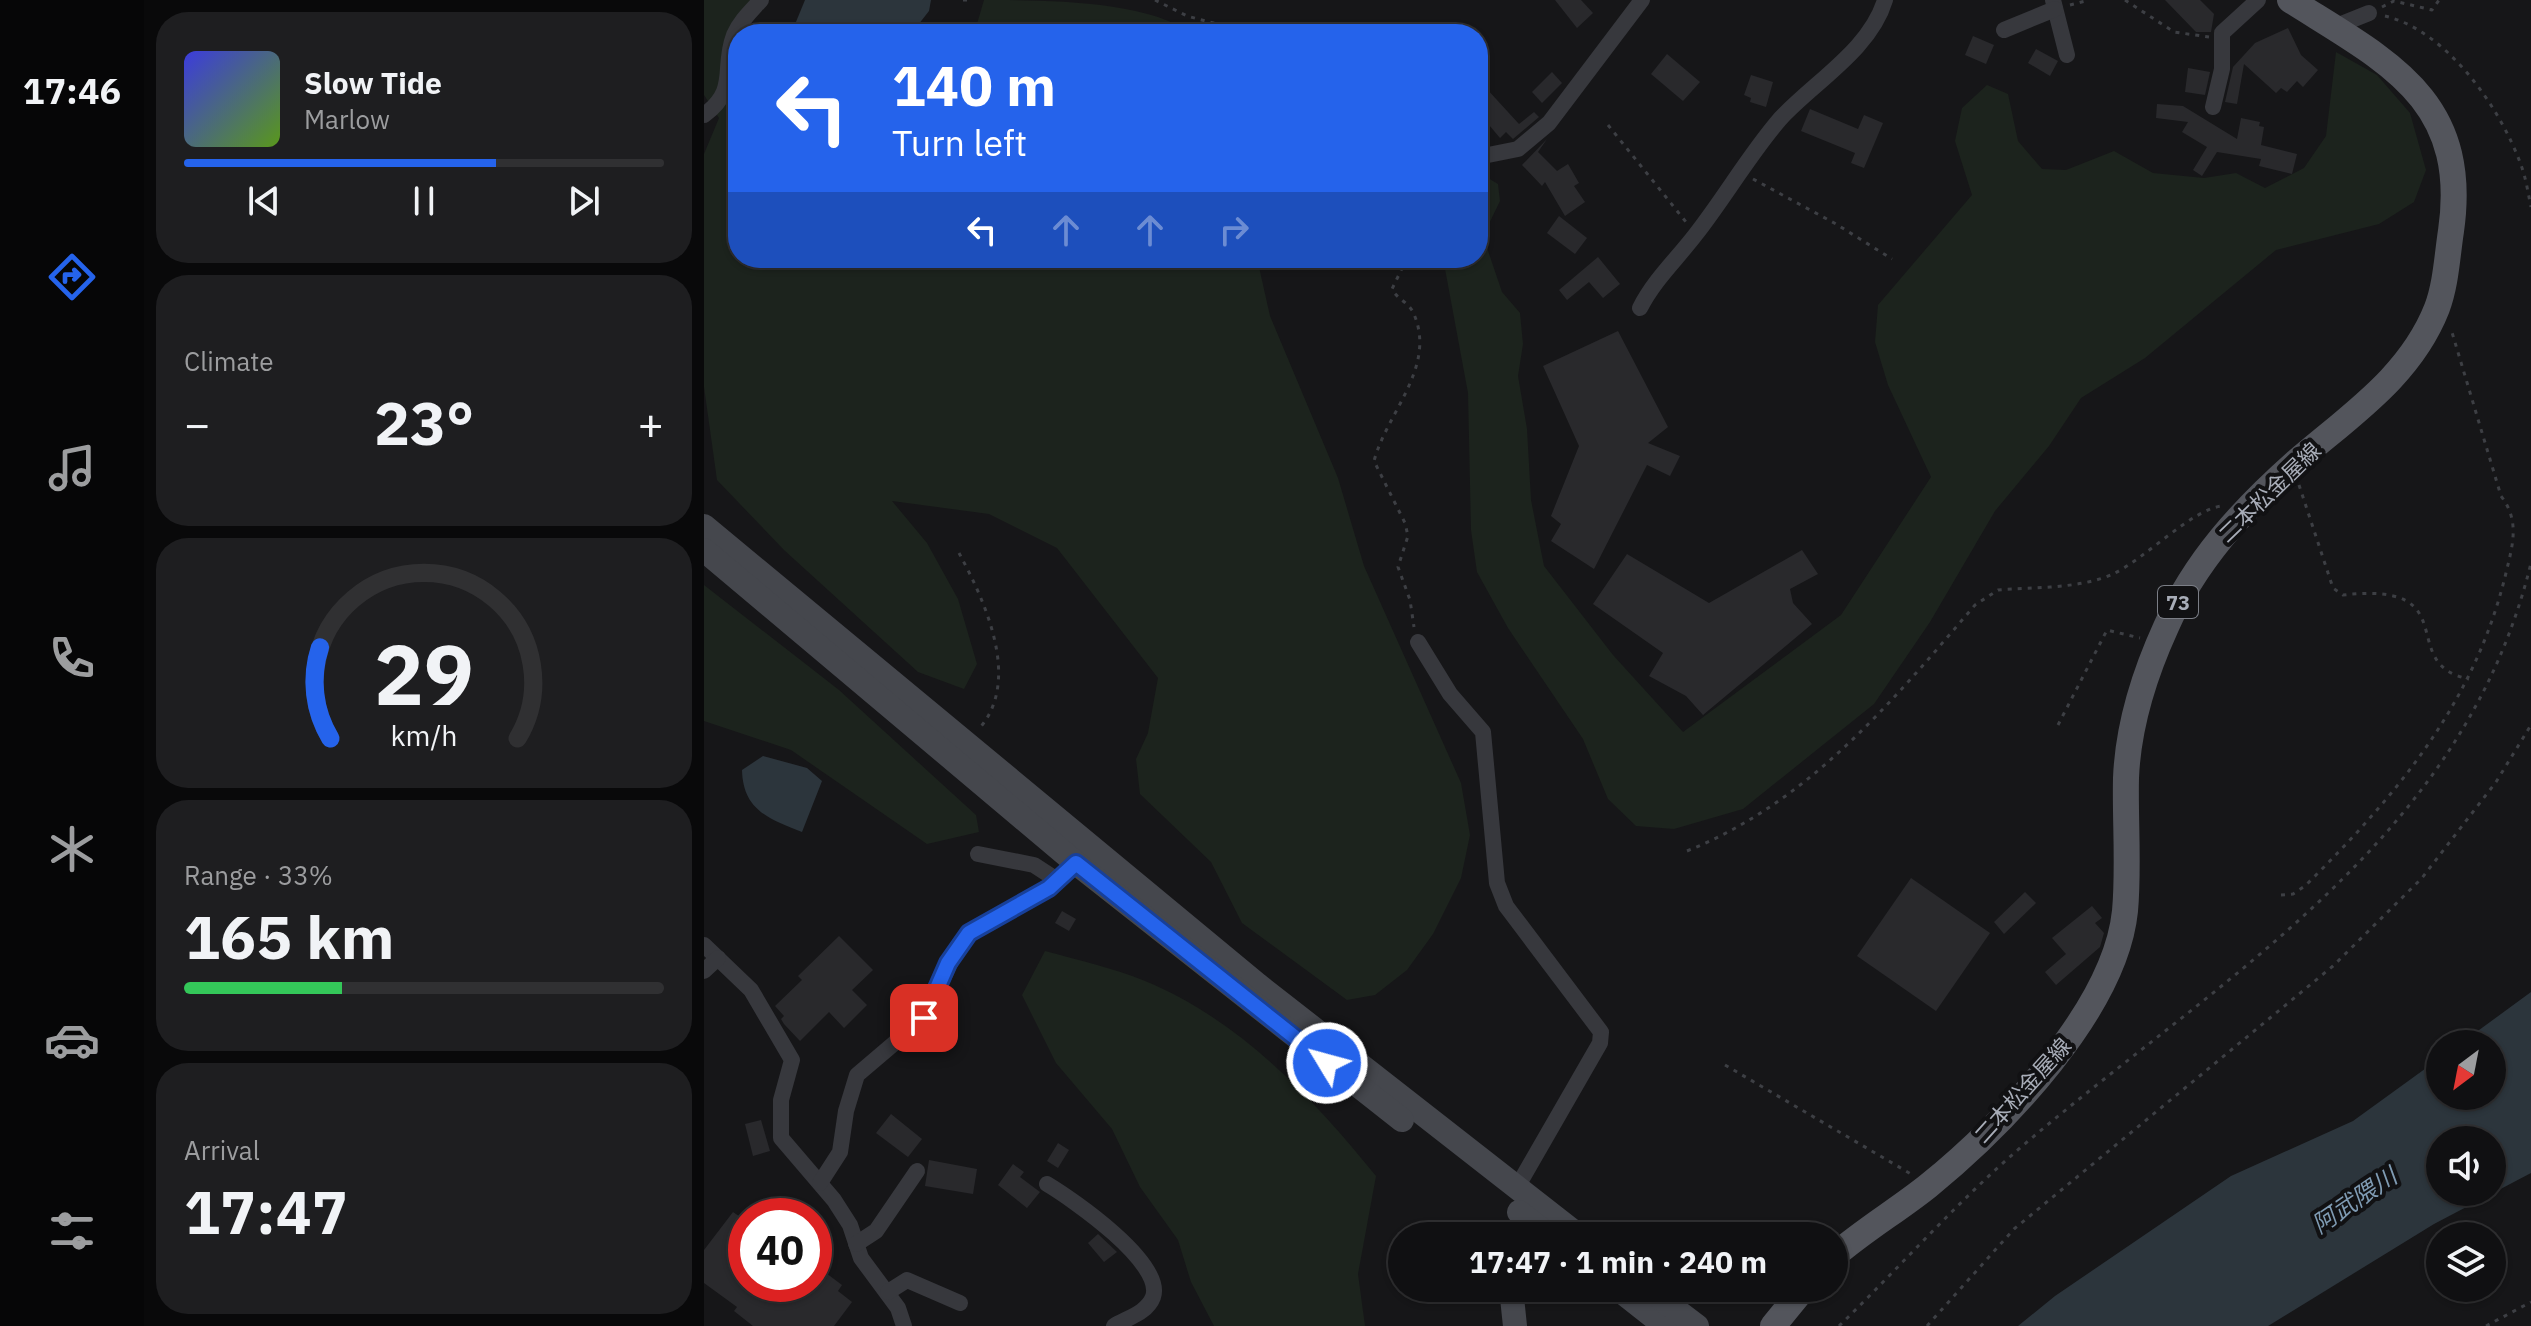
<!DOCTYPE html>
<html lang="en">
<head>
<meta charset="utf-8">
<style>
  body { margin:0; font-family:"IBM Plex Sans","Noto Sans JP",sans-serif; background:#1e1e20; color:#f1f3f6; height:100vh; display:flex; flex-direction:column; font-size:30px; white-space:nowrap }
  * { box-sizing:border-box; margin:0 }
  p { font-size:26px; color:#9c9d9f }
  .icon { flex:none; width:44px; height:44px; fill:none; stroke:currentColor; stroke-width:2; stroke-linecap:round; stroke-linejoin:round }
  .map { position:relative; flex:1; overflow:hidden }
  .panel { display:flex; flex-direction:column; gap:12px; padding:12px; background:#09090a; width:560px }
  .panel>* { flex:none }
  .guide { position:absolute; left:24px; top:24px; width:760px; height:244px; border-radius:32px; box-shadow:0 2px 6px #0004,0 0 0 2px #303032; background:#2563eb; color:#fff; overflow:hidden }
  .needle { width:52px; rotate:212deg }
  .fabs { position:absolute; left:1722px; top:1030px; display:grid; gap:16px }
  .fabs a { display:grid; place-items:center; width:80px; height:80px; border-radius:50%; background:#101012; box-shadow:0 2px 6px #0004,0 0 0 2px #303032; font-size:40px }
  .speed { position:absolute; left:24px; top:1198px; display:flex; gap:16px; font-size:40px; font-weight:700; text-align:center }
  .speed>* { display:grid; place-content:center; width:104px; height:104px; border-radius:50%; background:#101012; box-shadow:0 2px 6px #0004,0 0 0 2px #303032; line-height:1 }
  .speed .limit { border:12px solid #d22; background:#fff; color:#111 }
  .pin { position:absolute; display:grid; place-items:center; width:68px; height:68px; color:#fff; margin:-34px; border-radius:16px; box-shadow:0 4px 12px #0006 }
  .me { position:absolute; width:88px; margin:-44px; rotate:307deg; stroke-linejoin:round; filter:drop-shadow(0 0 6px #0008) }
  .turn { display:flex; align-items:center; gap:28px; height:168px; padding:0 32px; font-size:36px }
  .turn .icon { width:104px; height:104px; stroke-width:2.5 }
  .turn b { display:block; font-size:56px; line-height:68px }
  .lanes { display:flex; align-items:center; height:76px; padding:0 32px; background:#0003; justify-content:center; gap:40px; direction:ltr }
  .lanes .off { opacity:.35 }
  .big { font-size:60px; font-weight:800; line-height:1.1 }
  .panel .tile { flex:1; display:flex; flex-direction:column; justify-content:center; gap:12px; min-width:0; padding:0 28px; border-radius:32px; background:#1e1e20 }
  .panel .dial { align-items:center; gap:0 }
  .dial svg { height:208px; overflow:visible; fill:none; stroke:#303032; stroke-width:7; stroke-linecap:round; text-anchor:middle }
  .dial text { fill:#f1f3f6; stroke:none }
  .song { display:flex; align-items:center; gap:24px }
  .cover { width:96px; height:96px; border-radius:12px; background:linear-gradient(135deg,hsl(240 70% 55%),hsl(90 70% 35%)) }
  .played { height:8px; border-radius:4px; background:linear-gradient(90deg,#2563eb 65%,#303032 65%) }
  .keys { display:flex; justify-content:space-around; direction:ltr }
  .heat { display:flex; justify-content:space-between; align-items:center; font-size:44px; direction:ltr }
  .charge { height:12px; border-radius:6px; background:linear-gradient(90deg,#34c759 33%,#303032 0) }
  .trip { position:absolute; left:684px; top:1222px; width:460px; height:80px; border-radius:40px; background:#101012; box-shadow:0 2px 6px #0004,0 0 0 2px #303032; font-weight:800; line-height:80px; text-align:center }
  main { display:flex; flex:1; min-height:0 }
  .menu { display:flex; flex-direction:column; width:144px; justify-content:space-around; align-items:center; background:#060607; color:#9c9d9f }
  .menu .icon { width:56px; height:56px }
  .menu .on { color:#2563eb }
  .menu b { font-size:36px; color:#f1f3f6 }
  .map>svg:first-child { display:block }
  .green { fill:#1c231d }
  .water { fill:#2c353c; fill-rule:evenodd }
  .building { fill:#29292c }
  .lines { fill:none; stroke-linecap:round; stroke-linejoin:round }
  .path { stroke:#3d3f44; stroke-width:3; stroke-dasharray:4 6; stroke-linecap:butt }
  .street { stroke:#37383d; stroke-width:16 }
  .secondary { stroke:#45474d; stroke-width:24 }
  .primary { stroke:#53555c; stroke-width:26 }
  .route-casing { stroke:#184099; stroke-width:20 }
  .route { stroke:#2563eb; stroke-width:14 }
  .labels { text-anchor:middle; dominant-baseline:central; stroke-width:8; stroke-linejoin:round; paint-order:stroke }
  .shield { fill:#111113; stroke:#7b7e86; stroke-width:2 }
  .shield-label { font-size:20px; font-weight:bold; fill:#a8adb8 }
  .street-label { font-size:22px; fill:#a8adb8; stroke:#111113 }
  .water-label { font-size:24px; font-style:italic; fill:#7f9bb3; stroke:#111113 }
</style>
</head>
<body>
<main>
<nav class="menu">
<b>17:46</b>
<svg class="icon on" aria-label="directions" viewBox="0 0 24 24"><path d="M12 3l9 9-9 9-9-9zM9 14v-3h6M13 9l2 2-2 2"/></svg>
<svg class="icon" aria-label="music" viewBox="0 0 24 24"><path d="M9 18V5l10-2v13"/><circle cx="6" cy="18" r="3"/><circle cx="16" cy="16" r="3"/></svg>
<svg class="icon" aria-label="phone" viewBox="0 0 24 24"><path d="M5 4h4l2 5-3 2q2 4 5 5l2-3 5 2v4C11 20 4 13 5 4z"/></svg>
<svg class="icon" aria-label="climate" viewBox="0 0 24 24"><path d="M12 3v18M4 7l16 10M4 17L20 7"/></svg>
<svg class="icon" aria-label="car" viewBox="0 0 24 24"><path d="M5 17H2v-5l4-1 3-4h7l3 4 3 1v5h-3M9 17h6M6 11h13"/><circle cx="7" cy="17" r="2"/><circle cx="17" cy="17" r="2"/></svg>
<svg class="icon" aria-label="filters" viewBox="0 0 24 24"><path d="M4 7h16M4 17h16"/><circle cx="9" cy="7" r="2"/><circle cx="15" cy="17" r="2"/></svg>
</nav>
<section class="panel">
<div class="tile">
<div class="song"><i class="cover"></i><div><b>Slow Tide</b><p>Marlow</p></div></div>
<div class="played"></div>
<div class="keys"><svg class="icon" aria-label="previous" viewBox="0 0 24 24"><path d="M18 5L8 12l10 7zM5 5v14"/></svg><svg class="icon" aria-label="pause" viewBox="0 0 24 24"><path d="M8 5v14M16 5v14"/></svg><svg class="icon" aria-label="next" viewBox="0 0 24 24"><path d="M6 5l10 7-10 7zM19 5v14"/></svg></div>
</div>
<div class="tile"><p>Climate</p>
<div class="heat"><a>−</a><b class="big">23°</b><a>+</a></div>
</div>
<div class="tile dial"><svg viewBox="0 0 100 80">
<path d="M14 69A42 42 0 1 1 86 69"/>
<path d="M14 69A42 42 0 0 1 10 34" stroke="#2563eb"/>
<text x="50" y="56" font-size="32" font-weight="700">29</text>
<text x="50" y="72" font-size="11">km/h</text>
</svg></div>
<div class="tile"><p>Range · 33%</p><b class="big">165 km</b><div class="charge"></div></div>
<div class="tile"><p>Arrival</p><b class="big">17:47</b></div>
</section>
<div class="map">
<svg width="1827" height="1326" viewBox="0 0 1827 1326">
  <rect width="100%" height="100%" fill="#161618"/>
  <g class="green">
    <path d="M0 0H47L41 34H34V258H553L566 316 634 478 660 566 757 783 766 835 757 878 729 934 703 970 671 995 643 1000 538 923 507 862 436 794 432 759 444 733 454 678 353 548 285 514 188 501 223 543 254 599 273 664 260 689 214 672 80 550 13 480 0 387V154L15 118 0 95Z"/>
    <path d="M280 0C343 0 442 0 489 34H270Z"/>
    <path d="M1632 52 1673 75 1706 113 1722 170 1710 202 1675 224 1572 250 1441 358 1377 398 1345 446 1291 511 1226 622 1170 704 1039 809 970 829 932 826 904 799 879 739 804 628 773 572 767 530 764 393 739 258H774V172L794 184 796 201 779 236 798 292 816 313 819 344 814 376 823 429 827 500 840 566 909 655 979 732 1137 615 1227 477 1184 385 1171 342 1174 305 1268 195 1251 141 1258 108 1283 85 1304 94 1314 141 1338 169 1362 170 1410 151 1449 173 1500 178 1532 173 1561 188 1600 168 1622 136Z"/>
    <path d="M0 585 135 690 272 815 275 832 223 844 87 750 0 721Z"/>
    <path d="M341 951C374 960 409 968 441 981 536 1020 609 1098 672 1176L654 1274 661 1326H510L487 1282 474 1240 436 1187 408 1129 352 1063 318 995Z"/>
  </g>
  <g class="water">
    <path d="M101 0H227L225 11 207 34H87Z"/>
    <path d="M59 756 103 768 118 781 98 832C65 819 39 810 38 770Z"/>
    <path d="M1827 992V1173L1730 1224 1564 1326H1314L1351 1296 1527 1176 1649 1121 1736 1058V1096H1788V1044H1756ZM1736 1140H1788V1192H1736Z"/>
  </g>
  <g class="building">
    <path d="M851 0H877L889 13 873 28Z"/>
    <path d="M1461 0H1496L1510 14 1507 32H1492Z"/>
    <path d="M1584 28 1597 55 1614 70 1599 87 1593 81 1583 92 1577 88 1572 93 1540 64 1533 104 1521 102 1529 67 1551 43Z"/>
    <path d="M1269 36 1290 45 1282 64 1261 55Z"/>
    <path d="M1332 49 1354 61 1346 76 1324 63Z"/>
    <path d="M963 54 996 82 979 101 947 74Z"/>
    <path d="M1484 68 1506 72 1501 95 1481 92Z"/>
    <path d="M848 72 858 83 838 103 828 92Z"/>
    <path d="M1047 75 1069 82 1062 107 1046 102 1047 98 1040 95Z"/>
    <path d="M782 88 815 124 830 112 835 117 809 139 802 132 796 138 774 112V94Z"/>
    <path d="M1453 104 1479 106 1533 139 1537 118 1556 122 1555 126 1560 127 1557 145 1593 154 1588 174 1555 166 1557 159 1513 152 1498 176 1489 170 1503 147 1478 132 1484 122 1452 118Z"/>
    <path d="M1106 109 1154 129 1160 115 1179 123 1160 168 1147 163 1151 153 1097 131Z"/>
    <path d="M843 139 834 152 853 171 864 164 875 183 870 186 881 202 861 216 841 182 838 186 818 165Z"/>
    <path d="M855 216 883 238 871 254 843 233Z"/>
    <path d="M894 257 916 284 899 298 885 282 863 300 855 290Z"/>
    <path d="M914 331 964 427 944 443 976 456 966 476 943 465 890 569 847 541 857 524 847 516 875 446 839 366Z"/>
    <path d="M1098 550 1114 574 1086 589 1089 603 1108 624 999 715 982 696 945 676 959 653 889 604 923 554 1005 603Z"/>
    <path d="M1207 878 1286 933 1232 1011 1153 956Z"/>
    <path d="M1321 892 1332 903 1300 934 1290 922Z"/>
    <path d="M1388 906 1398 918 1391 923 1400 933 1396 947 1352 985 1341 972 1362 954 1348 938Z"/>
    <path d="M358 911 372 919 365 931 351 923Z"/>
    <path d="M135 936 169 970 148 990 163 1005 140 1028 125 1012 96 1041 80 1024 77 1019 80 1016 71 1006 98 980 94 976Z"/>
    <path d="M187 1114 218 1139 204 1157 172 1133Z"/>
    <path d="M57 1120 66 1151 49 1156 41 1124Z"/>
    <path d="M354 1143 365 1150 354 1168 343 1161Z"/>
    <path d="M225 1160 273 1169 269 1194 221 1186Z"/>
    <path d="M309 1164 320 1172 316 1177 336 1192 323 1208 294 1185Z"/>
    <path d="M29 1212 42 1221V1284H110V1264L138 1285 134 1291 148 1302 130 1326H49L30 1311 33 1307 0 1283V1250Z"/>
    <path d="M394 1234 413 1252 400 1262 384 1243Z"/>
  </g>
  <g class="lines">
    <g class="path">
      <path d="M259 0H264"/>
      <path d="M451 0 483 16 550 34"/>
      <path d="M1421 0 1470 32 1505 37"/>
      <path d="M1366 5 1385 0"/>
      <path d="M1678 7 1690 1 1728 10 1735 0"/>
      <path d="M1681 16C1743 31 1796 107 1817 165 1822 178 1824 193 1827 207"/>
      <path d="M904 125 982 222"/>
      <path d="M1049 179 1132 224 1188 259"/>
      <path d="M703 258 688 289C693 299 704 302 709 312 734 366 683 412 670 461L701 523 704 536 694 567 706 600 710 627"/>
      <path d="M1595 485 1629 588 1639 595C1764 581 1690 664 1765 679"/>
      <path d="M255 553C282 603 318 682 274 730"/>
      <path d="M1354 725 1403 630 1436 638"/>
      <path d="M983 851C1105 802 1187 703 1271 605L1294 590C1330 587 1376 589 1409 574 1441 559 1488 509 1518 506"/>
      <path d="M1577 895 1589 894 1601 886C1692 796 1769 705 1801 577 1808 547 1817 522 1797 496L1747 329"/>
      <path d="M1021 1065 1207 1174"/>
      <path d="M1135 1326C1196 1267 1252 1203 1316 1148 1518 975 1759 842 1827 563"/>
      <path d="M1223 1326 1310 1229 1629 966 1718 878 1792 782 1827 725"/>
      <path d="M1782 1326 1827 1302"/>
    </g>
    <g class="street">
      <path d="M1349 0 1363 55"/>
      <path d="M1630 27 1665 13"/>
      <path d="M1300 30 1351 9"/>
      <path d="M1509 107 1518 69V33L1554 0"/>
      <path d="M0 115C35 89 17 69 30 35 36 21 47 11 57 0"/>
      <path d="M774 157 814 149 845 123 938 0"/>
      <path d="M936 308C950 280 973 259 992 234 1021 197 1045 155 1076 119 1110 82 1166 50 1181 0"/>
      <path d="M714 642 746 694 779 732 793 883 802 906 897 1032 896 1043 812 1189"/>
      <path d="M274 854 330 865 353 880"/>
      <path d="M0 945 47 990 88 1060 77 1100V1138L130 1200 146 1225 157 1258 194 1308 200 1326"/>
      <path d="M0 971 14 958"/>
      <path d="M116 1183 136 1152 142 1111 153 1075 220 1018 256 943 265 933 345 888 378 857"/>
      <path d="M343 1184C368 1199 461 1263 449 1297 443 1313 423 1318 410 1326"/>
      <path d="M152 1244 172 1231 213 1171"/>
      <path d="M184 1292 203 1280 256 1303"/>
    </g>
    <g class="secondary">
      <path d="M0 526 554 985 875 1236"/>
      <path d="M0 550 372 863 698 1120"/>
      <path d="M815 1212 846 1236"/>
      <path d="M807 1288 811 1326"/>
      <path d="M913 1288 961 1326"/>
      <path d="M943 1288 993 1326"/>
    </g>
    <g class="primary">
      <path d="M1130 1256C1160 1230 1194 1210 1224 1186 1299 1125 1411 1009 1421 911 1425 867 1421 822 1422 778 1424 727 1441 673 1462 627 1491 561 1538 510 1592 462 1645 416 1706 377 1733 308 1742 284 1743 257 1747 231 1766 98 1682 61 1586 0"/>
      <path d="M1069 1326 1100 1288"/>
    </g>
  </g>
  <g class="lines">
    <defs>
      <path id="route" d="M220 1018 244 963 265 933 345 888 372 863 623 1063"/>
    </defs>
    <use href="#route" class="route-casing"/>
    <use href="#route" class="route"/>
  </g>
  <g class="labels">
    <rect class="shield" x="1454" y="586" width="40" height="32" rx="6"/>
    <g class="shield-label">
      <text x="1474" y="602">73</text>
    </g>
    <g class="street-label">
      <text transform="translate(1565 492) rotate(-44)">二本松金屋線</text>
      <text transform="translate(1318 1090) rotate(-48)">二本松金屋線</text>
    </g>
    <g class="water-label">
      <text transform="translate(1650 1200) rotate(-34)">阿武隈川</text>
    </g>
  </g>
</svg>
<div class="fabs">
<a><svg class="needle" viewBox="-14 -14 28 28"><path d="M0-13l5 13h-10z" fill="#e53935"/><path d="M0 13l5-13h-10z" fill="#9c9d9f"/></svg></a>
<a><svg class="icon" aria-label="sound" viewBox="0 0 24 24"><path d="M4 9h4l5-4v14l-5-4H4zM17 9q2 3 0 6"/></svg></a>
<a><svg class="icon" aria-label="layers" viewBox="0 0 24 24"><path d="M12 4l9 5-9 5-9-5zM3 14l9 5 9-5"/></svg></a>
</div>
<div class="speed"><div class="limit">40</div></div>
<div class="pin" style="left:220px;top:1018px;background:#d93025"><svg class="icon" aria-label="arrive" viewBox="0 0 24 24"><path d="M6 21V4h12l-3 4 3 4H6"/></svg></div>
<svg class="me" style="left:623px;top:1063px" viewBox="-20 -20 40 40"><circle r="17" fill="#2563eb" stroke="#fff" stroke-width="3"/><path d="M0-11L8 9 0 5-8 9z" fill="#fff"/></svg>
<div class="trip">17:47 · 1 min · 240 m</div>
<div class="guide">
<div class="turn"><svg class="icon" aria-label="left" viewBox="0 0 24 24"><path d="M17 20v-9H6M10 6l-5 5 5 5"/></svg><div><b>140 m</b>Turn left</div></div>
<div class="lanes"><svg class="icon" aria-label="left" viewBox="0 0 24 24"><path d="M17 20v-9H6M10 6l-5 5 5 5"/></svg><svg class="icon off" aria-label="ahead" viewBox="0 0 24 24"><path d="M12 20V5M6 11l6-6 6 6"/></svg><svg class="icon off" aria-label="ahead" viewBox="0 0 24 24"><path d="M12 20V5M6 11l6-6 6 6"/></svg><svg class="icon off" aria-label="right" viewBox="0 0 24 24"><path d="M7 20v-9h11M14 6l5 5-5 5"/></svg></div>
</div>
</div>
</main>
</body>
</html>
